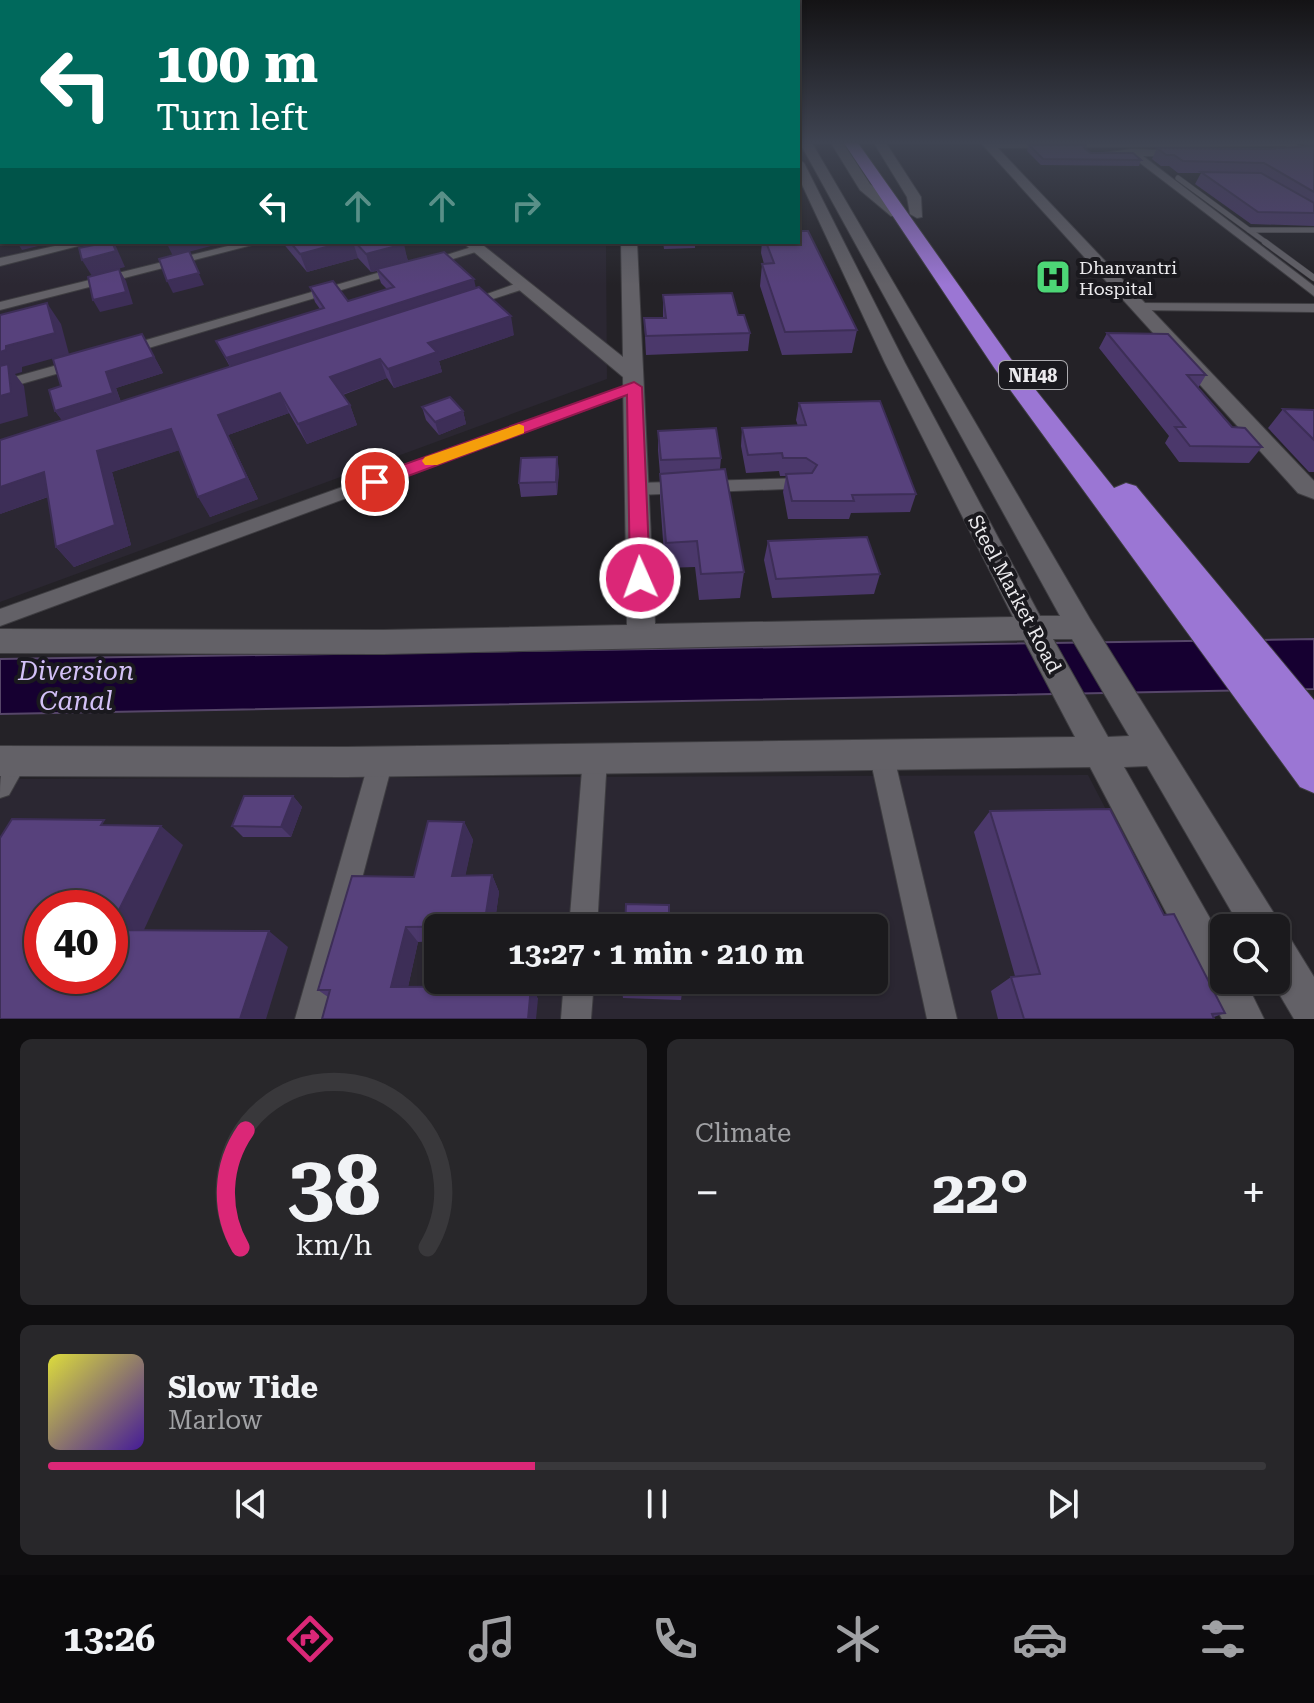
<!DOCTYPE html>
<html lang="en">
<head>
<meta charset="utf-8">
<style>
  body { margin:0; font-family:"Roboto Serif",serif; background:#28272a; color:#f1f3f6; height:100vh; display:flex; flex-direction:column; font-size:30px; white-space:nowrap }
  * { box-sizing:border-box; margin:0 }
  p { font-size:26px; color:#a0a1a4 }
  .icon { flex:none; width:44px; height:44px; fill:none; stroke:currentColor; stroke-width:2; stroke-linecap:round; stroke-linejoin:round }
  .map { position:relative; height:1019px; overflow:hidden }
  .details { display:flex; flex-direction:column; gap:20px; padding:20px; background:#0f0e10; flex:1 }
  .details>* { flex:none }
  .top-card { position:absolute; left:0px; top:0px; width:800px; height:244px; box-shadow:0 2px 6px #0004,0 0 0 2px #39383b; background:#00695c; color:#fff; overflow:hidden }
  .tools { position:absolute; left:1210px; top:914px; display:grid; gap:16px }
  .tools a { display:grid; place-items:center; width:80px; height:80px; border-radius:12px; background:#1b1a1d; box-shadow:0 2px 6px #0004,0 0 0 2px #39383b; font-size:40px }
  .speed { position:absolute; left:24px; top:890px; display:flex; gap:16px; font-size:40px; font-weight:700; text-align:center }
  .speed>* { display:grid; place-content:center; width:104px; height:104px; border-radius:50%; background:#1b1a1d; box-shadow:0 2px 6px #0004,0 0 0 2px #39383b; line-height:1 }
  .speed .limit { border:12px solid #d22; background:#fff; color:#111 }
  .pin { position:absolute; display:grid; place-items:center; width:68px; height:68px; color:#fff; margin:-34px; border:4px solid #fff; border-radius:50%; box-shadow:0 2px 8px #0007 }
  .me { position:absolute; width:88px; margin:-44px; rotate:358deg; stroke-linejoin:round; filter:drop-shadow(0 0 6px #0008) }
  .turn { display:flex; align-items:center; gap:28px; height:168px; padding:0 24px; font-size:36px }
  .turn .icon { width:104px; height:104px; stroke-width:2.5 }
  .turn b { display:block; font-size:56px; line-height:68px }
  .lanes { display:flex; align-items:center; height:76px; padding:0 24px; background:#0003; justify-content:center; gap:40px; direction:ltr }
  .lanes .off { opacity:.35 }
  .big { font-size:60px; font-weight:700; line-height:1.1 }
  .details .tile { flex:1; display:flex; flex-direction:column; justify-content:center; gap:12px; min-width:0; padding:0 28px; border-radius:12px; background:#28272a }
  .details .dial { align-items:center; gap:0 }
  .dial svg { height:208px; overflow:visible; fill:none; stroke:#39383b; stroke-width:7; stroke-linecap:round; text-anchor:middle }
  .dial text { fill:#f1f3f6; stroke:none }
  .song { display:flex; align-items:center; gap:24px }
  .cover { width:96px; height:96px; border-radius:12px; background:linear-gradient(135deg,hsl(60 70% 55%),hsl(260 70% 35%)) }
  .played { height:8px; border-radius:4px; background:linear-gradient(90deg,#db2777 40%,#39383b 40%) }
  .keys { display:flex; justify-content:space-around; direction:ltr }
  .heat { display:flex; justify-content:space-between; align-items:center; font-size:44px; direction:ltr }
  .details .tiles { flex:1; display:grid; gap:20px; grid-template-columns:1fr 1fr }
  .tile:last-child { grid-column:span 2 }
  .trip { position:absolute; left:424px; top:914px; width:464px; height:80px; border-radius:12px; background:#1b1a1d; box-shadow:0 2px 6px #0004,0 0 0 2px #39383b; font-weight:700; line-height:80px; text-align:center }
  .menu { display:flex; height:128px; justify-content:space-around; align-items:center; background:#0b0a0c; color:#a0a1a4 }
  .menu .icon { width:56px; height:56px }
  .menu .current { color:#db2777 }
  .menu b { font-size:36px; color:#f1f3f6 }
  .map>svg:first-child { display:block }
  .built { fill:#2b2732; fill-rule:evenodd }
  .water { fill:#160031; stroke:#564669; stroke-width:2 }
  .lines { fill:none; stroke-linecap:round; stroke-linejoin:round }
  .service-far1-casing { stroke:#3e3d41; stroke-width:6 }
  .service-casing { stroke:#3e3d41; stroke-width:7 }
  .minor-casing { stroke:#3e3d41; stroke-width:2 }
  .tertiary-casing { stroke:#3e3d41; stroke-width:2 }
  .trunk-casing { stroke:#3e3d41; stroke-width:2 }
  .service-far1 { stroke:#636167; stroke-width:5 }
  .service { stroke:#636167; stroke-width:6 }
  .minor { fill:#636167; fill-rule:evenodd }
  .tertiary { fill:#636167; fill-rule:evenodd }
  .trunk { fill:#9b76d4; fill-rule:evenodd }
  .wall { fill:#4b386b }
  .shaded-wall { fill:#3d2e57 }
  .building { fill:#57417c; stroke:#3d2e57; stroke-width:2 }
  .route { fill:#db2777; stroke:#8e194d; stroke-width:2 }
  .slow { fill:#f59e0b }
  .labels { text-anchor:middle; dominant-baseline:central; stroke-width:8; stroke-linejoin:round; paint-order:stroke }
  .far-poi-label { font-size:18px; fill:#ebeaed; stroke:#1a191e; text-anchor:start }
  .shield { fill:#1a191e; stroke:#acabaf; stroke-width:2 }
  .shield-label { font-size:18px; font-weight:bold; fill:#ebeaed }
  .street-label { font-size:20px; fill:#ebeaed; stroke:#1a191e }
  .near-water-label { font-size:26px; font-style:italic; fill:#d3c1f7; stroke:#1a191e }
</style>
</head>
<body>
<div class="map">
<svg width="1314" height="1019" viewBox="0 0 1314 1019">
  <rect width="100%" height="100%" fill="#242227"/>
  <g class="built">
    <path d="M0 143 2 242H606L607 379 0 602Z"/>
    <path d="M1088 775 1215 1019H0V779ZM42 908H110V976H42ZM438 928H874V980H438Z"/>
  </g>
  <path class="water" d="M1314 639V689L0 714V659Z"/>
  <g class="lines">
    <defs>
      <g id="service-far1">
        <path d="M1178 178 1268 244"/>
        <path d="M1249 230H1314"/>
      </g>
      <path id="service" d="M1265 242 1314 278"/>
      <g id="minor">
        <path d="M987 143H1293L1311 151 1292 156 1287 153 1295 150 1285 146 988 148 984 145Z"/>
        <path d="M1132 149 1182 151 1179 156H1143L1314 286V296L1131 156H1108L1103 153Z"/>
        <path d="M73 242H94L0 266V258Z"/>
        <path d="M244 242H264L0 310V302Z"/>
        <path d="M478 245 482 246V250L427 267 421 263Z"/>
        <path d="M398 267 408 270 132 353H122L120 350 122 347Z"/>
        <path d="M523 281 527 282V288L468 307 462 303Z"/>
        <path d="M1139 303 1314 304V312L1134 310V304Z"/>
        <path d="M79 359 84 360V366L0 390V381Z"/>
        <path d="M634 383 639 384V390L0 626V609Z"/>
        <path d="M802 478 808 480 811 484 808 488 637 495 628 489 637 483Z"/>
        <path d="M881 742 890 745 893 753 957 1019H927L869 753 872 745Z"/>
        <path d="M595 747 604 750 607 758 597 928H569L583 758 586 750Z"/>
        <path d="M16 749 25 753 28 761 9 795 0 798C0 779 0 758 16 749Z"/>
        <path d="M381 749 390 753 393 761 325 1019H295L369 761 372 753Z"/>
        <path d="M564 980H594L591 1019H561Z"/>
      </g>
      <g id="tertiary">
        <path d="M800 143H812L1090 619 1275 915 1281 928 1279 934 1290 938 1314 977V1019H1294L1271 980H1276V928H1241L1147 766 1124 767 1224 943V980H1245L1264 1019H1222L1090 767 346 777 0 776V746L346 747 1075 737 1024 640 383 654 0 653V629L383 630 627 625 623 377 462 242H479L623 357 621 242H637L655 624 1013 617 885 363 798 176V159L804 163 905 363 1040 616H1060ZM1053 639H1072L1129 736 1108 737Z"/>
        <path d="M831 143H843L870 184 901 210V216H891L860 190Z"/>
        <path d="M874 143H886L921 197 922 217 917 218 910 214 907 197Z"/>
        <path d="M981 143H993L1314 481V499L1298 493Z"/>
      </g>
      <path id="trunk" d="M844 143H858L1011 359 1114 488 1126 483 1136 486 1314 700V793L1300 787 995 369Z"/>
    </defs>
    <use href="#service-far1" class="service-far1-casing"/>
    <use href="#service" class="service-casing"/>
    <use href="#minor" class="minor-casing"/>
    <use href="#tertiary" class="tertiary-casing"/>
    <use href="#trunk" class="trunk-casing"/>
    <use href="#service-far1" class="service-far1"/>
    <use href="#service" class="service"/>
    <use href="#minor" class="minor"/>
    <use href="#tertiary" class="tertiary"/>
    <use href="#trunk" class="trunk"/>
  </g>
  <g class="wall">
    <path d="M1299 143H1314V226L1251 224 1195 184 1201 173H1178L1169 166H1161L1152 159 1157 148 1268 149 1308 146Z"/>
    <path d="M1029 145 1084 148 1091 153 1141 160 1139 166 1041 165 1027 151Z"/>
    <path d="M282 242H402L408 261 476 288 514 335 439 361 442 372 394 388 387 378 343 395 350 405 357 425 307 444 289 413 228 435 258 499 210 517 179 450 112 472 131 545 74 567 56 547 48 497 0 514 62 420 55 411 61 386 142 334 163 373 116 388 121 402 230 367 216 341 320 309 315 302 310 287 348 301 387 289 381 283 377 271 371 272 358 258 307 272Z"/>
    <path d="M663 242H695V248L664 249Z"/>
    <path d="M762 242H798L857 330 852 353 782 355 760 286 762 264H764L761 253Z"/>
    <path d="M663 295 738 315 750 333 748 351 646 355 644 318H663Z"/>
    <path d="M1107 333 1206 375 1198 388 1232 427 1262 447 1249 463 1179 462 1165 443 1169 436 1099 348Z"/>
    <path d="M799 403 916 494 910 512 851 513 849 519H788L783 492 786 476H780L779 471 746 473 741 446 742 428 798 426 796 420Z"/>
    <path d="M422 407 463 411 466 424 439 435 426 420Z"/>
    <path d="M1283 409 1314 410V472H1309L1268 428Z"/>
    <path d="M658 431 721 458 720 469 744 572 740 598 699 600 695 567 665 568 660 499V474L658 450Z"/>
    <path d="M559 470 557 495 521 497 519 483Z"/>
    <path d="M768 541 880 574 874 594 772 598 764 560Z"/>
    <path d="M293 796 302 807 291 837H243L232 826Z"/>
    <path d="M990 811 1164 915 1225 1013 1214 1017 1215 1019H998L991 991 1011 977 1015 976 974 832Z"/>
    <path d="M464 822 473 840 465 876 492 875 499 892 494 928H438V941L418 942 408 987 531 986 538 999 328 997 318 990 414 877Z"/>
    <path d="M622 991 682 993 681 1000 623 998Z"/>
  </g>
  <g class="shaded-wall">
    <path d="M0 218H2V235L0 236Z"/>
    <path d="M17 242H45L46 244 22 250Z"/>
    <path d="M112 242H114L125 267 92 276 82 260Z"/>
    <path d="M166 242H209L211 246 173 256Z"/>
    <path d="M345 242H353L358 258 307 272 300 254Z"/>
    <path d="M404 244 408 262 371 272 366 254Z"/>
    <path d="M189 252 204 285 173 293 167 281Z"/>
    <path d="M119 269 126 281 133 304 100 312 93 300Z"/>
    <path d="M474 279 477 293 233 373 226 358Z"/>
    <path d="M47 303 61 324 69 354 22 367V372L15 374 24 386 28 416 0 424V352Z"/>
    <path d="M511 316 514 335 439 361 442 372 394 388 388 369 428 343Z"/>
    <path d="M142 334 163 373 116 388 123 409 67 427 55 411 106 372Z"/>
    <path d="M380 359 387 378 338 396 330 377Z"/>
    <path d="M280 393 289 413 228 435 258 499 210 517 198 497 218 415Z"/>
    <path d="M350 405 357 425 307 444 298 424Z"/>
    <path d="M463 411 466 424 439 435 435 422Z"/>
    <path d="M171 429 183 449 112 472 131 545 74 567 56 547 97 451Z"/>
    <path d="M557 457 559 470 557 495 556 482Z"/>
    <path d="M44 472 61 492 0 514V487Z"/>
    <path d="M293 796 302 807 291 837 281 827Z"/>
    <path d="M464 822 473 840 462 892 452 876Z"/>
    <path d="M161 826 183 845 137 945 110 930V928Z"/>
    <path d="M492 875 499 892 494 928H485L484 926Z"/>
    <path d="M406 927 418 942 405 1000 391 987Z"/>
    <path d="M269 931 288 947 266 1019H240Z"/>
    <path d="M531 986 538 999 536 1019H528Z"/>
  </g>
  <g class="building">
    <rect x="0" y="143" width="2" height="75"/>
    <path d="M1314 144V192L1264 163 1183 161 1174 155H1166L1157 148 1268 149 1313 146Z"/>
    <path d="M1029 145H1086L1084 148 1091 153H1133L1141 160 1043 159Z"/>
    <path d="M1201 172 1261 173 1314 203V213L1258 212Z"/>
    <path d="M798 231H808L857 330 785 332 762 264 774 263 766 242H798Z"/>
    <path d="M93 242H112L116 251 82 260 79 248 94 245Z"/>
    <path d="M290 242H345L300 254Z"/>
    <path d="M355 242H402L404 244 366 254Z"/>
    <path d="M189 251 199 273 167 281 159 259Z"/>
    <path d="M444 252 474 279 226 358 216 341 324 308 310 287 333 281 348 301 394 287 377 269Z"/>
    <path d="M119 269 126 292 93 300 88 277Z"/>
    <path d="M479 287 511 316 428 343 437 352 388 369 380 359 330 377 350 405 298 424 280 393 218 415 247 478 198 497 171 429 97 451 115 525 56 547 44 472 0 487V440Z"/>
    <path d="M732 293 738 315H744L750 333 646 336 644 318H666L663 295Z"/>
    <path d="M47 303 55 333 6 346V350L0 352V315Z"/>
    <path d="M1107 333 1168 334 1206 375H1187L1232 427 1245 428 1262 447 1190 446 1175 427H1185Z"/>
    <path d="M142 334 154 357 106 372 113 393 55 411 49 390 61 386 53 359Z"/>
    <path d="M8 364 11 393 0 396V366Z"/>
    <path d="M450 397 463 411 435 422 422 407Z"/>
    <path d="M880 401 916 494 852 495 854 501H792L786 474 812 473 817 465 806 458H783L782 453 748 455 742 428 806 425 799 403Z"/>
    <path d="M1283 409 1314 410V440Z"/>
    <path d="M716 428 721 458 661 460 658 431Z"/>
    <path d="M557 457 556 482 519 483 521 458Z"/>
    <path d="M725 469 744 572 701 574 697 541 666 543 660 474Z"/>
    <path d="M867 537 880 574 776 579 768 541Z"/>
    <path d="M244 796H293L281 827 232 826Z"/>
    <path d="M1110 809 1164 915 1174 914 1225 1013 1212 1014 1214 1019H1024L1011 977 1040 974 990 811Z"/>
    <path d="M12 819 104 820 101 825 161 826 110 928V908H42V976H110V930L269 931 240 1019H0V838Z"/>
    <path d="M428 821 464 822 452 876 492 875 484 926 406 927 391 987 531 986 528 1019H322L330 990H318L352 876 414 877Z"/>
    <path d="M626 904 669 905V928H625Z"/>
    <path d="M623 980H682V993L622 991Z"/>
  </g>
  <linearGradient id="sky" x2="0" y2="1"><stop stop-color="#141315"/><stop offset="0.5" stop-color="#3f4452"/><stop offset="1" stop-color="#3f4452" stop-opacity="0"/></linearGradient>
  <rect width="1314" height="285" fill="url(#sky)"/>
  <path class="route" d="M634 382 642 387 650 578 647 584H633L630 578 627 395 381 486 375 488 366 482 369 477Z"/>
  <path class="slow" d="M519 424 524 426V433L437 465H425L422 461 425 457Z"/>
  <defs>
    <symbol id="hospital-square" viewBox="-11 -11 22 22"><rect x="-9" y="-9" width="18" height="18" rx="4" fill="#4dd676" stroke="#1a191e"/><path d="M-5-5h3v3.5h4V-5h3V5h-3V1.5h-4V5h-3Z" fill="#111"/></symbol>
  </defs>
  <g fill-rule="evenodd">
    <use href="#hospital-square" x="1033" y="257" width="40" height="40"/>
  </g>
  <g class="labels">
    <g class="far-poi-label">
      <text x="1079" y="267">Dhanvantri<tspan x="1079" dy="21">Hospital</tspan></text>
    </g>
    <rect class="shield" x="999" y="361" width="68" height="28" rx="6"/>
    <g class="shield-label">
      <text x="1033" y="375">NH48</text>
    </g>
    <g class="street-label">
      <text transform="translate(1015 594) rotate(62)">Steel Market Road</text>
    </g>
    <g class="near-water-label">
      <text x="76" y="671">Diversion<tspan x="76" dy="30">Canal</tspan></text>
    </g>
  </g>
</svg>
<div class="tools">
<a><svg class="icon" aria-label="search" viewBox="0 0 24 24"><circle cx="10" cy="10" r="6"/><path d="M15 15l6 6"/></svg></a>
</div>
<div class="speed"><div class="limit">40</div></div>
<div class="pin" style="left:375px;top:482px;background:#d93025"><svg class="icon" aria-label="arrive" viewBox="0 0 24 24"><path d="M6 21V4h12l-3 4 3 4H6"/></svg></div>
<svg class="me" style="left:640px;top:578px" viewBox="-20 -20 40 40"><circle r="17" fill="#db2777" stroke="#fff" stroke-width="3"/><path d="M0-11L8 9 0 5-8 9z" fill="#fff"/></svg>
<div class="trip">13:27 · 1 min · 210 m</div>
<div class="top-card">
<div class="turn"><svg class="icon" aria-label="left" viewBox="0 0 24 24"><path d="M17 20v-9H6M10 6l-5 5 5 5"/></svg><div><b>100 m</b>Turn left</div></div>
<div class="lanes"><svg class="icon" aria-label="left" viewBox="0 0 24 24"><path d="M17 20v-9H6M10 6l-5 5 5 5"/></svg><svg class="icon off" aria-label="ahead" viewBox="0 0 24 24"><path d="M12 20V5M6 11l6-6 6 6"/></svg><svg class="icon off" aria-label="ahead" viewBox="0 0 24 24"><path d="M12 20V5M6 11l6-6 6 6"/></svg><svg class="icon off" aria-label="right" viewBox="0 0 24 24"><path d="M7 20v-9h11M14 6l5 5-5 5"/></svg></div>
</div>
</div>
<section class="details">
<div class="tiles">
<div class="tile dial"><svg viewBox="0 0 100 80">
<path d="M14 69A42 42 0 1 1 86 69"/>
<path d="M14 69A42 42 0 0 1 16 24" stroke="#db2777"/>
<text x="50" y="56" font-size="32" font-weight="700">38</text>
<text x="50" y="72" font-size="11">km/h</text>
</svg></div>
<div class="tile"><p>Climate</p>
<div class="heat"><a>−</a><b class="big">22°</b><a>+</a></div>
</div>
<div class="tile">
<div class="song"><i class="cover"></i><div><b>Slow Tide</b><p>Marlow</p></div></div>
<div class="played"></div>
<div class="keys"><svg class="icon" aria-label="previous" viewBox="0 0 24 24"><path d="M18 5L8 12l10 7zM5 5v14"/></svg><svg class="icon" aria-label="pause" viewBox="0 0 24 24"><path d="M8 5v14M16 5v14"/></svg><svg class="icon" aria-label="next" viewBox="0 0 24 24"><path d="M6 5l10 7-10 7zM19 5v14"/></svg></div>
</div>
</div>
</section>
<nav class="menu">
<b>13:26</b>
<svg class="icon current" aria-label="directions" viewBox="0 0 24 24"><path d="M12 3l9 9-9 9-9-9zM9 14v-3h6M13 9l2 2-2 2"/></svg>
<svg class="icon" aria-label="music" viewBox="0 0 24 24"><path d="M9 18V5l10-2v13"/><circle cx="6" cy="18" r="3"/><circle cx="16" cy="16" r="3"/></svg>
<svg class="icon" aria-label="phone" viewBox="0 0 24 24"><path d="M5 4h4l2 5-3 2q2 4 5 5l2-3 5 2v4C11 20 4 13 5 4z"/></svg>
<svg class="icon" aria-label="climate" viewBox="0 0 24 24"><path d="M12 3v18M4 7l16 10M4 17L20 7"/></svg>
<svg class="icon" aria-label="car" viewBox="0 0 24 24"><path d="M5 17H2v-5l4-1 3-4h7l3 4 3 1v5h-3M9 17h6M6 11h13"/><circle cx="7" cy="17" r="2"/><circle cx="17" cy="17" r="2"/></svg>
<svg class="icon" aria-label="filters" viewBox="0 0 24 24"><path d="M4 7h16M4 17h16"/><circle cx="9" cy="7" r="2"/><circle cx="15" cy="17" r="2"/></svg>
</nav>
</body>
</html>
